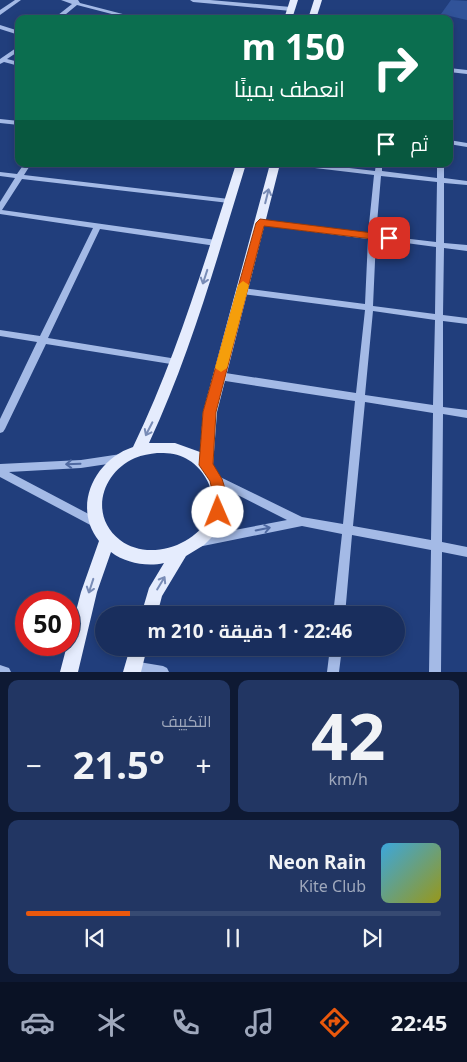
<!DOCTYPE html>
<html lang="ar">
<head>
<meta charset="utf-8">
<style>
  body { margin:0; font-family:"Noto Sans",Cairo,sans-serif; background:#223663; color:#f1f3f6; direction:rtl; height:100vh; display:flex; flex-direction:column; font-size:19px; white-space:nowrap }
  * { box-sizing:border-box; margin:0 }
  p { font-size:16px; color:#9fa8bc }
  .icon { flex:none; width:28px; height:28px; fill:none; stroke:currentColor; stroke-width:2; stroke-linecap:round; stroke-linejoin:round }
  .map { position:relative; height:672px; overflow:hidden; direction:ltr }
  .details { display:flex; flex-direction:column; gap:8px; padding:8px; background:#0e1933; flex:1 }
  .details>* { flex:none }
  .top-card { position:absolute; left:15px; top:15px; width:438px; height:152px; border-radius:10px; box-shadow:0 2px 8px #0003,0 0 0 1px #374a72; direction:rtl; background:#0b6e4f; color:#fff; overflow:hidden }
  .speed { position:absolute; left:15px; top:591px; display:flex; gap:10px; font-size:25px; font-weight:700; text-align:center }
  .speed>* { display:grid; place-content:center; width:65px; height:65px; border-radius:50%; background:#192e5d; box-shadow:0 2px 8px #0003,0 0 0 1px #374a72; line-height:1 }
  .speed .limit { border:8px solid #d22; background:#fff; color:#111 }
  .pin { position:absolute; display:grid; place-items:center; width:42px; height:42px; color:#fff; margin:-21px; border-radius:10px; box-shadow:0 2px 8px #0006 }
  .me { position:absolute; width:55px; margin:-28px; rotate:359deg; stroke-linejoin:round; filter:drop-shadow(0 0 4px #0008) }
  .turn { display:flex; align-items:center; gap:18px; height:105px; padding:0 25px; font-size:22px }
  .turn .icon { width:65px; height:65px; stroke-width:2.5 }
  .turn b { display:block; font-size:35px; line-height:42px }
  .then { display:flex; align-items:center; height:48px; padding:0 25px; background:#0003; gap:10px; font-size:19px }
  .big { font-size:38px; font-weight:700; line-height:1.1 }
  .details .tile { flex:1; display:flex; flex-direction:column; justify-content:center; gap:8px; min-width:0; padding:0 18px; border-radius:10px; background:#223663 }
  .details .dial { align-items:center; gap:0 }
  .dial b { font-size:65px; line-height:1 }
  .song { display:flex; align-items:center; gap:15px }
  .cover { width:60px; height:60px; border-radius:8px; background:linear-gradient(135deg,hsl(200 70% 55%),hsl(60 70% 35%)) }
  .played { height:5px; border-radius:2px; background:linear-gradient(90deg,#ea580c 25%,#374a72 25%) }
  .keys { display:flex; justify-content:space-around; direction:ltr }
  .heat { display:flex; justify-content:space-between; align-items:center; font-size:28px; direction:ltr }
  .details .tiles { flex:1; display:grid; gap:8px; grid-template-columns:1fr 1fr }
  .tile:last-child { grid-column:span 2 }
  .trip { position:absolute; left:95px; top:606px; width:310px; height:50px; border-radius:25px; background:#192e5d; box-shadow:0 2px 8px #0003,0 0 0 1px #374a72; font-weight:700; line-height:50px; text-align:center; direction:rtl }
  .dock { display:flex; height:80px; justify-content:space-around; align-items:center; background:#0a1225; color:#9fa8bc }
  .dock .icon { width:35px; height:35px }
  .dock .on { color:#ea580c }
  .dock b { font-size:22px; color:#f1f3f6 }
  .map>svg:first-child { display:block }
  .building { fill:#315399 }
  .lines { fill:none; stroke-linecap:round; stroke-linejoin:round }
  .minor { fill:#a4bae6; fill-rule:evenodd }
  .major { fill:#e5ecfd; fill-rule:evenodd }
  .oneway { stroke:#798cb6 }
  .oneway2 { stroke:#4f69a1 }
  .route { fill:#ea580c; stroke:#983908 }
  .slow { fill:#f59e0b }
</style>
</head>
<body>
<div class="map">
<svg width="467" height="672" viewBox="0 0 467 672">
  <rect width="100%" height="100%" fill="#213e7c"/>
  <path class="building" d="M451 0 467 1V20L441 14Z"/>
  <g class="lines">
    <g class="minor">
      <path d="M15 0H21L0 15V10Z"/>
      <path d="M61 0H78L80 3 142 19H131L77 5 60 19H53L72 4Z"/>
      <path d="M190 0H210L291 7 294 9 291 11 193 2Z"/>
      <path d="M0 25 19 31V35L0 29Z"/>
      <path d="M19 46V51L7 59 19 62V66L4 62 0 64V59Z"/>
      <path d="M449 68 467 70V74L449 72Z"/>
      <path d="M0 119 19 121V125L0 123Z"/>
      <path d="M449 140 467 143V147L449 144Z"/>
      <path d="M24 164H31L24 175 229 199 233 201 229 203 22 179 2 210 216 240 220 243 216 246 100 229 48 338 177 359 180 360 182 362 180 364 177 365 46 344 5 429 3 432 0 433V419L37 342 0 336V330L40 336 93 228 0 214V202L15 178 0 176V172L17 174Z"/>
      <path d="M295 164H315L375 171 376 164H382V171L437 178V164H444V178L467 181V185L444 183V243L467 245V251L444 248 443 315 467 318V324L443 321V407L467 410V418L443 414 442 542 467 547V557L442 552 441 672H429L431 550 352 535 345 615H333L342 534 302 526 198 547 194 545 193 542 194 539 198 537 287 520 212 482 211 479 212 476 216 475 302 517 343 524 355 401 219 380 216 378 214 376 216 374 219 372 356 393 365 310 242 294 238 291 242 288 365 304 368 239 260 225 256 223 260 221 368 234 374 175 298 166ZM381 176 437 182 436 242 376 235ZM376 239 436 247 435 314 373 306ZM373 311 435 320 433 405 365 395ZM365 402 433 413 431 540 353 526Z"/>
      <path d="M121 454 125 455 126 458 125 461 121 462 81 468 9 472 100 520 101 523 100 526 96 528 0 477V464L81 460Z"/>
      <path d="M330 648H342L339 672H327Z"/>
      <path d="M133 661 163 666 167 668 169 672H130L127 667 129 663Z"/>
      <path d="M0 665 9 668 11 672H0Z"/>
    </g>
    <g class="major">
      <path d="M290 0H298L292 19H284Z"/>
      <path d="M314 0H322L316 19H308Z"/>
      <path d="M236 164H246C217 258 191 353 149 443H175L200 452 203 412 270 164H280L217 412 213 465 226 490V510L214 535 204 545 186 556 162 596 157 615H141L149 588 164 563C147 567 125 563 111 552L97 592 78 672H60L81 592 99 541C72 507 94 460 133 447 177 356 205 260 236 164ZM157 453C166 453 175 453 183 457 204 466 220 495 209 517 194 547 147 561 120 540 89 516 101 473 135 458 142 455 150 454 157 453Z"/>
      <path d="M130 648H147L141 672H123Z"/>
    </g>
  </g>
  <defs><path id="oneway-shaft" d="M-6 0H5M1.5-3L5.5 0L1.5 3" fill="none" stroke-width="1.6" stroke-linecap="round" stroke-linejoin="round" transform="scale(1.25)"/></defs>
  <g class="oneway">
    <use href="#oneway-shaft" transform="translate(267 196) rotate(-76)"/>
    <use href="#oneway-shaft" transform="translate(205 277) rotate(108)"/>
    <use href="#oneway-shaft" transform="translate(149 429) rotate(117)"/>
    <use href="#oneway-shaft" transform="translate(161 583) rotate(-59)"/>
    <use href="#oneway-shaft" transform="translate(91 586) rotate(108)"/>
  </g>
  <g class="oneway2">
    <use href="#oneway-shaft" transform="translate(73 464) rotate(178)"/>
    <use href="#oneway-shaft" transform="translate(263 529) rotate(-11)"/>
  </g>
  <path class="route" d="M260 219 389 235 394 238 389 241 264 226 216 412 213 464 222 479 227 495 223 516 218 518 214 516 212 512 213 495 210 481 199 465 203 412 256 223Z"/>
  <path class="slow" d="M243 281 249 285 227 368 221 372 215 368 238 285Z"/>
</svg>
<div class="speed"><div class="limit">50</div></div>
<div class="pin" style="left:389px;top:238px;background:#d93025"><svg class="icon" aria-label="arrive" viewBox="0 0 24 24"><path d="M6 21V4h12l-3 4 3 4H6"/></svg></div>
<svg class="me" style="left:218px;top:512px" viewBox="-20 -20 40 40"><circle r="19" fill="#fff"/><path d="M0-13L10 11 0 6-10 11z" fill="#ea580c"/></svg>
<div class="trip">22:46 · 1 دقيقة · 210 m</div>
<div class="top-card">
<div class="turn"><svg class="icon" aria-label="right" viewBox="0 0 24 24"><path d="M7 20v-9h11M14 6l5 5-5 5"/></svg><div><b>150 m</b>انعطف يمينًا</div></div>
<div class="then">ثم<svg class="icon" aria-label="arrive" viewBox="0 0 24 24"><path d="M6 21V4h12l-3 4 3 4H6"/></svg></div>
</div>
</div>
<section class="details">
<div class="tiles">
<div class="tile dial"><b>42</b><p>km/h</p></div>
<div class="tile"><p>التكييف</p>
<div class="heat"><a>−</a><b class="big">21.5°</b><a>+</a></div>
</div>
<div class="tile">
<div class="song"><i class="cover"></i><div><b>Neon Rain</b><p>Kite Club</p></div></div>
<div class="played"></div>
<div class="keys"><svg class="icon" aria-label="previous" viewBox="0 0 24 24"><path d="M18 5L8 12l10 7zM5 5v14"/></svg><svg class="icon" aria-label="pause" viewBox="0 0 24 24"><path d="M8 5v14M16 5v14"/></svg><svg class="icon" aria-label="next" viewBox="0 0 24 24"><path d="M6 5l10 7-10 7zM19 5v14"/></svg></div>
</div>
</div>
</section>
<nav class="dock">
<b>22:45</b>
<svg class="icon on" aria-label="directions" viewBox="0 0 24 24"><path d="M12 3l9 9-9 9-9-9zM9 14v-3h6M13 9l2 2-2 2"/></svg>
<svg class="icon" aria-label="music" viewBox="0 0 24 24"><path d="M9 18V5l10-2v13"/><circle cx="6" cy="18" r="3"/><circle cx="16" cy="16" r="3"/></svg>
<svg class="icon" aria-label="phone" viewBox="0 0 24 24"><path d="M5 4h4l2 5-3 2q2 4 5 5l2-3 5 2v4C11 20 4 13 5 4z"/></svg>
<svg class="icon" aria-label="climate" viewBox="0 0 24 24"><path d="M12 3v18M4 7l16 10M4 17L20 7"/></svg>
<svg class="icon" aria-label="car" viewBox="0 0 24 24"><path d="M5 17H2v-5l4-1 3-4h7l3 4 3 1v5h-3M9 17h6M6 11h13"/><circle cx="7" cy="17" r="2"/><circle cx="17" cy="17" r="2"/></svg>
</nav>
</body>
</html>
